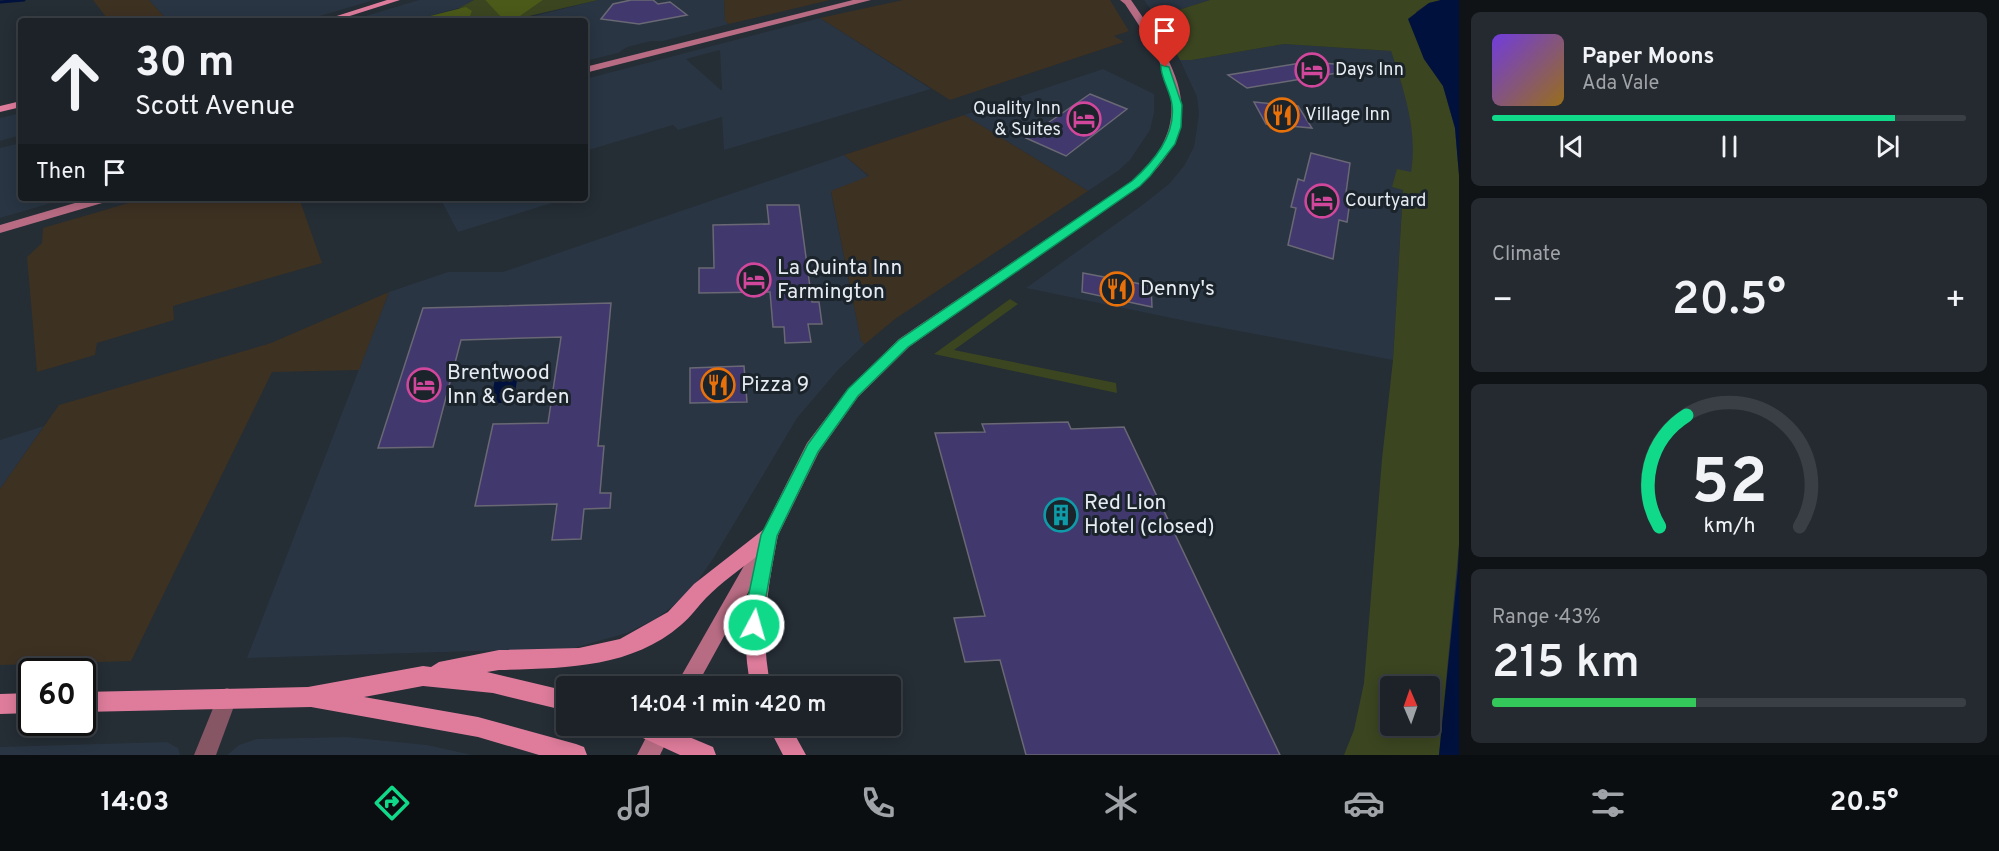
<!DOCTYPE html>
<html lang="en">
<head>
<meta charset="utf-8">
<style>
  body { margin:0; font-family:Overpass,sans-serif; background:#252a30; color:#f1f3f6; height:100vh; display:flex; flex-direction:column; font-size:22px; white-space:nowrap }
  * { box-sizing:border-box; margin:0 }
  p { font-size:20px; color:#a0a4a8 }
  .icon { flex:none; width:33px; height:33px; fill:none; stroke:currentColor; stroke-width:2; stroke-linecap:round; stroke-linejoin:round }
  .map { position:relative; flex:1; overflow:hidden }
  .details { display:flex; flex-direction:column; gap:12px; padding:12px; background:#0f1316; width:540px }
  .details>* { flex:none }
  .top-card { position:absolute; left:18px; top:18px; width:570px; height:183px; border-radius:6px; box-shadow:0 3px 15px #0003,0 0 0 2px #3a3f45; background:#1c2228; color:#f1f3f6; overflow:hidden }
  .needle { width:39px; rotate:358deg }
  .fabs { position:absolute; left:1380px; top:676px; display:grid; gap:12px }
  .fabs a { display:grid; place-items:center; width:60px; height:60px; border-radius:6px; background:#1c2228; box-shadow:0 3px 15px #0003,0 0 0 2px #3a3f45; font-size:30px }
  .speed { position:absolute; left:18px; top:658px; display:flex; gap:12px; font-size:30px; font-weight:700; text-align:center }
  .speed>* { display:grid; place-content:center; width:78px; height:78px; border-radius:50%; background:#1c2228; box-shadow:0 3px 15px #0003,0 0 0 2px #3a3f45; line-height:1 }
  .speed .limit { border:3px solid #111; border-radius:9px; background:#fff; color:#111 }
  .pin { position:absolute; display:grid; place-items:center; width:51px; height:51px; color:#fff; margin:-62px -26px; border-radius:50% 50% 50% 0; rotate:-45deg; box-shadow:0 0 6px #0007 }
  .pin .icon { rotate:45deg }
  .me { position:absolute; width:66px; margin:-33px; rotate:6deg; stroke-linejoin:round; filter:drop-shadow(0 0 4px #0008) }
  .turn { display:flex; align-items:center; gap:21px; height:126px; padding:0 18px; font-size:27px }
  .turn .icon { width:78px; height:78px; stroke-width:2.5 }
  .turn b { display:block; font-size:42px; line-height:51px }
  .then { display:flex; align-items:center; height:57px; padding:0 18px; background:#0003; gap:12px; font-size:22px }
  .big { font-size:45px; font-weight:600; line-height:1.1 }
  .details .widget { flex:1; display:flex; flex-direction:column; justify-content:center; gap:9px; min-width:0; padding:0 21px; border-radius:9px; background:#252a30 }
  .details .dial { align-items:center; gap:0 }
  .dial svg { height:156px; overflow:visible; fill:none; stroke:#3a3f45; stroke-width:7; stroke-linecap:round; text-anchor:middle }
  .dial text { fill:#f1f3f6; stroke:none }
  .song { display:flex; align-items:center; gap:18px }
  .cover { width:72px; height:72px; border-radius:9px; background:linear-gradient(135deg,hsl(260 70% 55%),hsl(40 70% 35%)) }
  .played { height:6px; border-radius:3px; background:linear-gradient(90deg,#10d98a 85%,#3a3f45 85%) }
  .keys { display:flex; justify-content:space-around; direction:ltr }
  .heat { display:flex; justify-content:space-between; align-items:center; font-size:33px; direction:ltr }
  .charge { height:9px; border-radius:4px; background:linear-gradient(90deg,#34c759 43%,#3a3f45 0) }
  .trip { position:absolute; left:556px; top:676px; width:345px; height:60px; border-radius:6px; background:#1c2228; box-shadow:0 3px 15px #0003,0 0 0 2px #3a3f45; font-weight:600; line-height:60px; text-align:center }
  .menu { display:flex; height:96px; justify-content:space-around; align-items:center; background:#0b0e10; color:#a0a4a8 }
  .menu .icon { width:42px; height:42px }
  .menu .on { color:#10d98a }
  .menu b { font-size:27px; color:#f1f3f6 }
  main { display:flex; flex:1; min-height:0 }
  .map>svg:first-child { display:block }
  .built { fill:#293543; fill-rule:evenodd }
  .industrial { fill:#3d3122 }
  .green { fill:#3b4520; fill-rule:evenodd }
  .forest { fill:#4b5a19 }
  .water { fill:#00113d }
  .lines { fill:none; stroke-linecap:round; stroke-linejoin:round }
  .stream { stroke:#00113d; stroke-width:3 }
  .building { fill:#41386d; stroke:#696874; stroke-width:1.5 }
  .street { fill:#865664; fill-rule:evenodd }
  .secondary { fill:#b86c84; fill-rule:evenodd }
  .primary { fill:#df7c9c; fill-rule:evenodd }
  .route { fill:#10d98a; stroke:#0a8d5a; stroke-width:1.5 }
  .labels { text-anchor:middle; dominant-baseline:central; stroke-width:6; stroke-linejoin:round; paint-order:stroke }
  .far-poi-label { font-size:18px; fill:#e7ecf2; stroke:#1b232b; text-anchor:start }
  .poi-label { font-size:21px; fill:#e7ecf2; stroke:#1b232b; text-anchor:start }
</style>
</head>
<body>
<main>
<div class="map">
<svg width="1459" height="755" viewBox="0 0 1459 755">
  <rect width="100%" height="100%" fill="#252d35"/>
  <g class="built">
    <path d="M149 0H370L371 1 303 21H168Z"/>
    <path d="M419 0H474L459 8 410 21H349Z"/>
    <path d="M598 0H724L725 21 729 24 663 41H651L627 47 618 53 585 61V21H515Z"/>
    <path d="M1144 0H1210L1156 17Z"/>
    <path d="M820 18 931 89 724 150 722 117 678 130 673 125 585 151V79ZM720 50 722 90H721L686 59Z"/>
    <path d="M1284 44 1391 51 1410 110 1415 152 1411 172 1392 187 1403 189 1393 360 1191 322 1026 288 1141 206 1169 184 1184 166 1194 147 1199 114 1197 97 1180 60H1192Z"/>
    <path d="M1103 69 1154 94V113L1150 130 1130 160 1118 171 1088 191 964 115Z"/>
    <path d="M21 113V135L0 141V118Z"/>
    <path d="M21 143V198H68L0 218V148Z"/>
    <path d="M844 155 869 177 831 192 861 341 865 344 838 370 797 418 713 559 697 582 672 607 655 619 627 633 574 648 247 658 389 292 448 272H503Z"/>
    <path d="M440 198H568L458 232Z"/>
    <path d="M44 426 0 489V440Z"/>
    <path d="M347 737 427 745 472 755H227L239 745 257 739Z"/>
    <path d="M167 742 178 748 180 755H0V747Z"/>
  </g>
  <g class="industrial">
    <path d="M93 0H149L168 21H109Z"/>
    <path d="M724 0H830L729 24 725 21Z"/>
    <path d="M903 0H1110L1129 31 1114 36 1124 42 950 100 820 18Z"/>
    <path d="M964 115 1088 191 895 319 865 344 861 341 831 191 869 176 844 155Z"/>
    <path d="M146 198H299L322 263 173 306 174 320 97 343 95 355 37 372 27 257 42 243 43 228Z"/>
    <path d="M389 292 359 370 272 372 131 661 0 665V489L59 405 271 343Z"/>
  </g>
  <g class="green">
    <path d="M474 0H485L501 16 499 21H468L470 19 459 8Z"/>
    <path d="M543 0H598L516 19Z"/>
    <path d="M1210 0H1441L1429 3 1416 12 1419 45 1424 59 1443 86 1455 128 1459 175V545L1439 755H1344L1354 730 1364 683 1382 459 1393 360 1403 190 1392 187 1397 169 1411 172C1418 130 1404 91 1391 51L1284 44 1192 60H1180L1156 17ZM1390 687H1430V726H1390Z"/>
    <path d="M1010 299 1018 304 954 350 1116 383 1117 393 934 354Z"/>
  </g>
  <g class="forest">
    <path d="M485 0H543L516 19 505 21Z"/>
    <path d="M466 7 472 11 468 21H410Z"/>
  </g>
  <g class="water">
    <path d="M1441 0H1459V175L1455 128 1443 86 1424 59 1408 19 1429 3Z"/>
    <path d="M497 370H519L513 403H490Z"/>
    <path d="M1459 545V755H1439L1458 568Z"/>
  </g>
  <g class="lines">
    <path class="stream" d="M0 2 24 0"/>
  </g>
  <g class="building">
    <path d="M631 0H653L658 4 670 2 687 15 639 24 601 19 613 4Z"/>
    <path d="M1307 62 1349 65V71L1247 88 1228 75Z"/>
    <path d="M1090 94 1127 109 1066 156 1026 138Z"/>
    <path d="M1254 102 1298 106 1312 128 1266 124Z"/>
    <path d="M1311 153 1350 163 1346 193 1351 194 1347 222 1339 220 1333 259 1288 245 1296 208 1291 207 1298 179 1304 181Z"/>
    <path d="M767 205H799L812 302H819L822 324H808L811 342 785 343 784 327H773L770 292 699 293V268H714L713 225 769 224Z"/>
    <path d="M1083 273 1151 286 1152 307 1082 292Z"/>
    <path d="M611 303 598 446H604L600 493H611L610 508 584 509 581 539 552 540 557 504 475 506 493 424 548 423 561 337 461 340 433 447 378 448 423 308Z"/>
    <path d="M744 366 747 402 690 403V368Z"/>
    <path d="M1068 422 1071 429 1124 427 1280 755H1026L1000 660 965 662 954 618 985 616 935 433 985 432 982 424Z"/>
  </g>
  <g class="lines">
    <path class="street" d="M227 688 234 691 237 698 216 755H194L220 691Z"/>
    <g class="secondary">
      <path d="M853 0H871L585 73V67Z"/>
      <path d="M1120 0H1131C1177 67 1213 121 1140 185L909 347 858 397 819 452 765 562 696 687H675L753 550 807 443 848 389 899 339 1132 181C1201 121 1167 67 1125 4Z"/>
      <path d="M92 198H111L109 201 0 233V225Z"/>
      <path d="M652 726H674L660 755H637Z"/>
    </g>
    <g class="primary">
      <path d="M387 0H400L334 21H321Z"/>
      <path d="M21 101V107L0 112V106Z"/>
      <path d="M769 527 775 530 778 535C768 587 759 635 771 687H751C741 642 747 601 756 557 739 570 721 583 706 598 698 606 691 617 681 625 630 669 563 668 499 670L487 672 567 691V711L493 693 423 686 364 697 478 717 576 744 584 747 587 755H539L478 737 311 707 82 712V692L308 687 423 666 431 667 439 662 499 650 579 648 620 639 668 612 694 584 763 530Z"/>
      <path d="M32 693V713L0 714V694Z"/>
      <path d="M629 726H663L713 747 716 755H680L632 733Z"/>
      <path d="M768 726H790L806 755H783Z"/>
    </g>
  </g>
  <path class="route" d="M1161 65 1169 67 1182 105 1181 127 1175 144 1150 176 1140 186 908 347 858 396 818 452 777 536 760 630 754 633 748 630 745 625 747 603 761 535 808 444 848 389 899 340 1132 181C1153 162 1176 136 1172 105 1171 92 1160 77 1161 65Z"/>
  <defs>
    <symbol id="hotel-ring" viewBox="-11 -11 22 22"><circle r="9.5" fill="#1b232b" stroke="#d1479c" stroke-width="1.5"/><path d="M-6-4.5h1.5V1H6V5H4.5V3h-9V5H-6ZM-4 0a1.8 1.8 0 1 1 3.6 0ZM.5 0V-2.5h3Q6-2.5 6 0Z" fill="#d1479c"/></symbol>
    <symbol id="restaurant-ring" viewBox="-11 -11 22 22"><circle r="9.5" fill="#1b232b" stroke="#e8710a" stroke-width="1.5"/><path d="M-5-6h1v4h1v-4h1v4h1v-4h1v5L-1.5 .5V6h-2V.5L-5-1ZM5-6V6H3V1.5H1.5Q1.5-4 5-6Z" fill="#e8710a"/></symbol>
    <symbol id="building-ring" viewBox="-11 -11 22 22"><circle r="9.5" fill="#1b232b" stroke="#0f9aa8" stroke-width="1.5"/><path d="M-4-6H4V6H1V3H-1V6H-4ZM-2.5-4.3h1.7v1.8h-1.7ZM.8-4.3h1.7v1.8H.8ZM-2.5-1h1.7V.8h-1.7ZM.8-1h1.7V.8H.8Z" fill="#0f9aa8"/></symbol>
  </defs>
  <g fill-rule="evenodd">
    <use href="#hotel-ring" x="1293" y="51" width="38" height="38"/>
    <use href="#restaurant-ring" x="1263" y="96" width="38" height="38"/>
    <use href="#hotel-ring" x="1065" y="100" width="38" height="38"/>
    <use href="#hotel-ring" x="1303" y="182" width="38" height="38"/>
    <use href="#hotel-ring" x="735" y="261" width="38" height="38"/>
    <use href="#restaurant-ring" x="1098" y="270" width="38" height="38"/>
    <use href="#hotel-ring" x="405" y="366" width="38" height="38"/>
    <use href="#restaurant-ring" x="699" y="366" width="38" height="38"/>
    <use href="#building-ring" x="1042" y="496" width="38" height="38"/>
  </g>
  <g class="labels">
    <g class="far-poi-label">
      <text x="1335" y="70">Days Inn</text>
      <text x="1061" y="109" text-anchor="end">Quality Inn<tspan x="1061" dy="21">&amp; Suites</tspan></text>
      <text x="1305" y="115">Village Inn</text>
      <text x="1345" y="201">Courtyard</text>
    </g>
    <g class="poi-label">
      <text x="777" y="268">La Quinta Inn<tspan x="777" dy="24">Farmington</tspan></text>
      <text x="1140" y="289">Denny's</text>
      <text x="447" y="373">Brentwood<tspan x="447" dy="24">Inn &amp; Garden</tspan></text>
      <text x="741" y="385">Pizza 9</text>
      <text x="1084" y="503">Red Lion<tspan x="1084" dy="24">Hotel (closed)</tspan></text>
    </g>
  </g>
</svg>
<div class="fabs">
<a><svg class="needle" viewBox="-14 -14 28 28"><path d="M0-13l5 13h-10z" fill="#e53935"/><path d="M0 13l5-13h-10z" fill="#a0a4a8"/></svg></a>
</div>
<div class="speed"><div class="limit">60</div></div>
<div class="pin" style="left:1165px;top:67px;background:#d93025"><svg class="icon" aria-label="arrive" viewBox="0 0 24 24"><path d="M6 21V4h12l-3 4 3 4H6"/></svg></div>
<svg class="me" style="left:754px;top:625px" viewBox="-20 -20 40 40"><circle r="17" fill="#10d98a" stroke="#fff" stroke-width="3"/><path d="M0-11L8 9 0 5-8 9z" fill="#fff"/></svg>
<div class="trip">14:04 · 1 min · 420 m</div>
<div class="top-card">
<div class="turn"><svg class="icon" aria-label="ahead" viewBox="0 0 24 24"><path d="M12 20V5M6 11l6-6 6 6"/></svg><div><b>30 m</b>Scott Avenue</div></div>
<div class="then">Then<svg class="icon" aria-label="arrive" viewBox="0 0 24 24"><path d="M6 21V4h12l-3 4 3 4H6"/></svg></div>
</div>
</div>
<section class="details">
<div class="widget">
<div class="song"><i class="cover"></i><div><b>Paper Moons</b><p>Ada Vale</p></div></div>
<div class="played"></div>
<div class="keys"><svg class="icon" aria-label="previous" viewBox="0 0 24 24"><path d="M18 5L8 12l10 7zM5 5v14"/></svg><svg class="icon" aria-label="pause" viewBox="0 0 24 24"><path d="M8 5v14M16 5v14"/></svg><svg class="icon" aria-label="next" viewBox="0 0 24 24"><path d="M6 5l10 7-10 7zM19 5v14"/></svg></div>
</div>
<div class="widget"><p>Climate</p>
<div class="heat"><a>−</a><b class="big">20.5°</b><a>+</a></div>
</div>
<div class="widget dial"><svg viewBox="0 0 100 80">
<path d="M14 69A42 42 0 1 1 86 69"/>
<path d="M14 69A42 42 0 0 1 28 12" stroke="#10d98a"/>
<text x="50" y="56" font-size="32" font-weight="700">52</text>
<text x="50" y="72" font-size="11">km/h</text>
</svg></div>
<div class="widget"><p>Range · 43%</p><b class="big">215 km</b><div class="charge"></div></div>
</section>
</main>
<nav class="menu">
<b>14:03</b>
<svg class="icon on" aria-label="directions" viewBox="0 0 24 24"><path d="M12 3l9 9-9 9-9-9zM9 14v-3h6M13 9l2 2-2 2"/></svg>
<svg class="icon" aria-label="music" viewBox="0 0 24 24"><path d="M9 18V5l10-2v13"/><circle cx="6" cy="18" r="3"/><circle cx="16" cy="16" r="3"/></svg>
<svg class="icon" aria-label="phone" viewBox="0 0 24 24"><path d="M5 4h4l2 5-3 2q2 4 5 5l2-3 5 2v4C11 20 4 13 5 4z"/></svg>
<svg class="icon" aria-label="climate" viewBox="0 0 24 24"><path d="M12 3v18M4 7l16 10M4 17L20 7"/></svg>
<svg class="icon" aria-label="car" viewBox="0 0 24 24"><path d="M5 17H2v-5l4-1 3-4h7l3 4 3 1v5h-3M9 17h6M6 11h13"/><circle cx="7" cy="17" r="2"/><circle cx="17" cy="17" r="2"/></svg>
<svg class="icon" aria-label="filters" viewBox="0 0 24 24"><path d="M4 7h16M4 17h16"/><circle cx="9" cy="7" r="2"/><circle cx="15" cy="17" r="2"/></svg>
<b>20.5°</b>
</nav>
</body>
</html>
